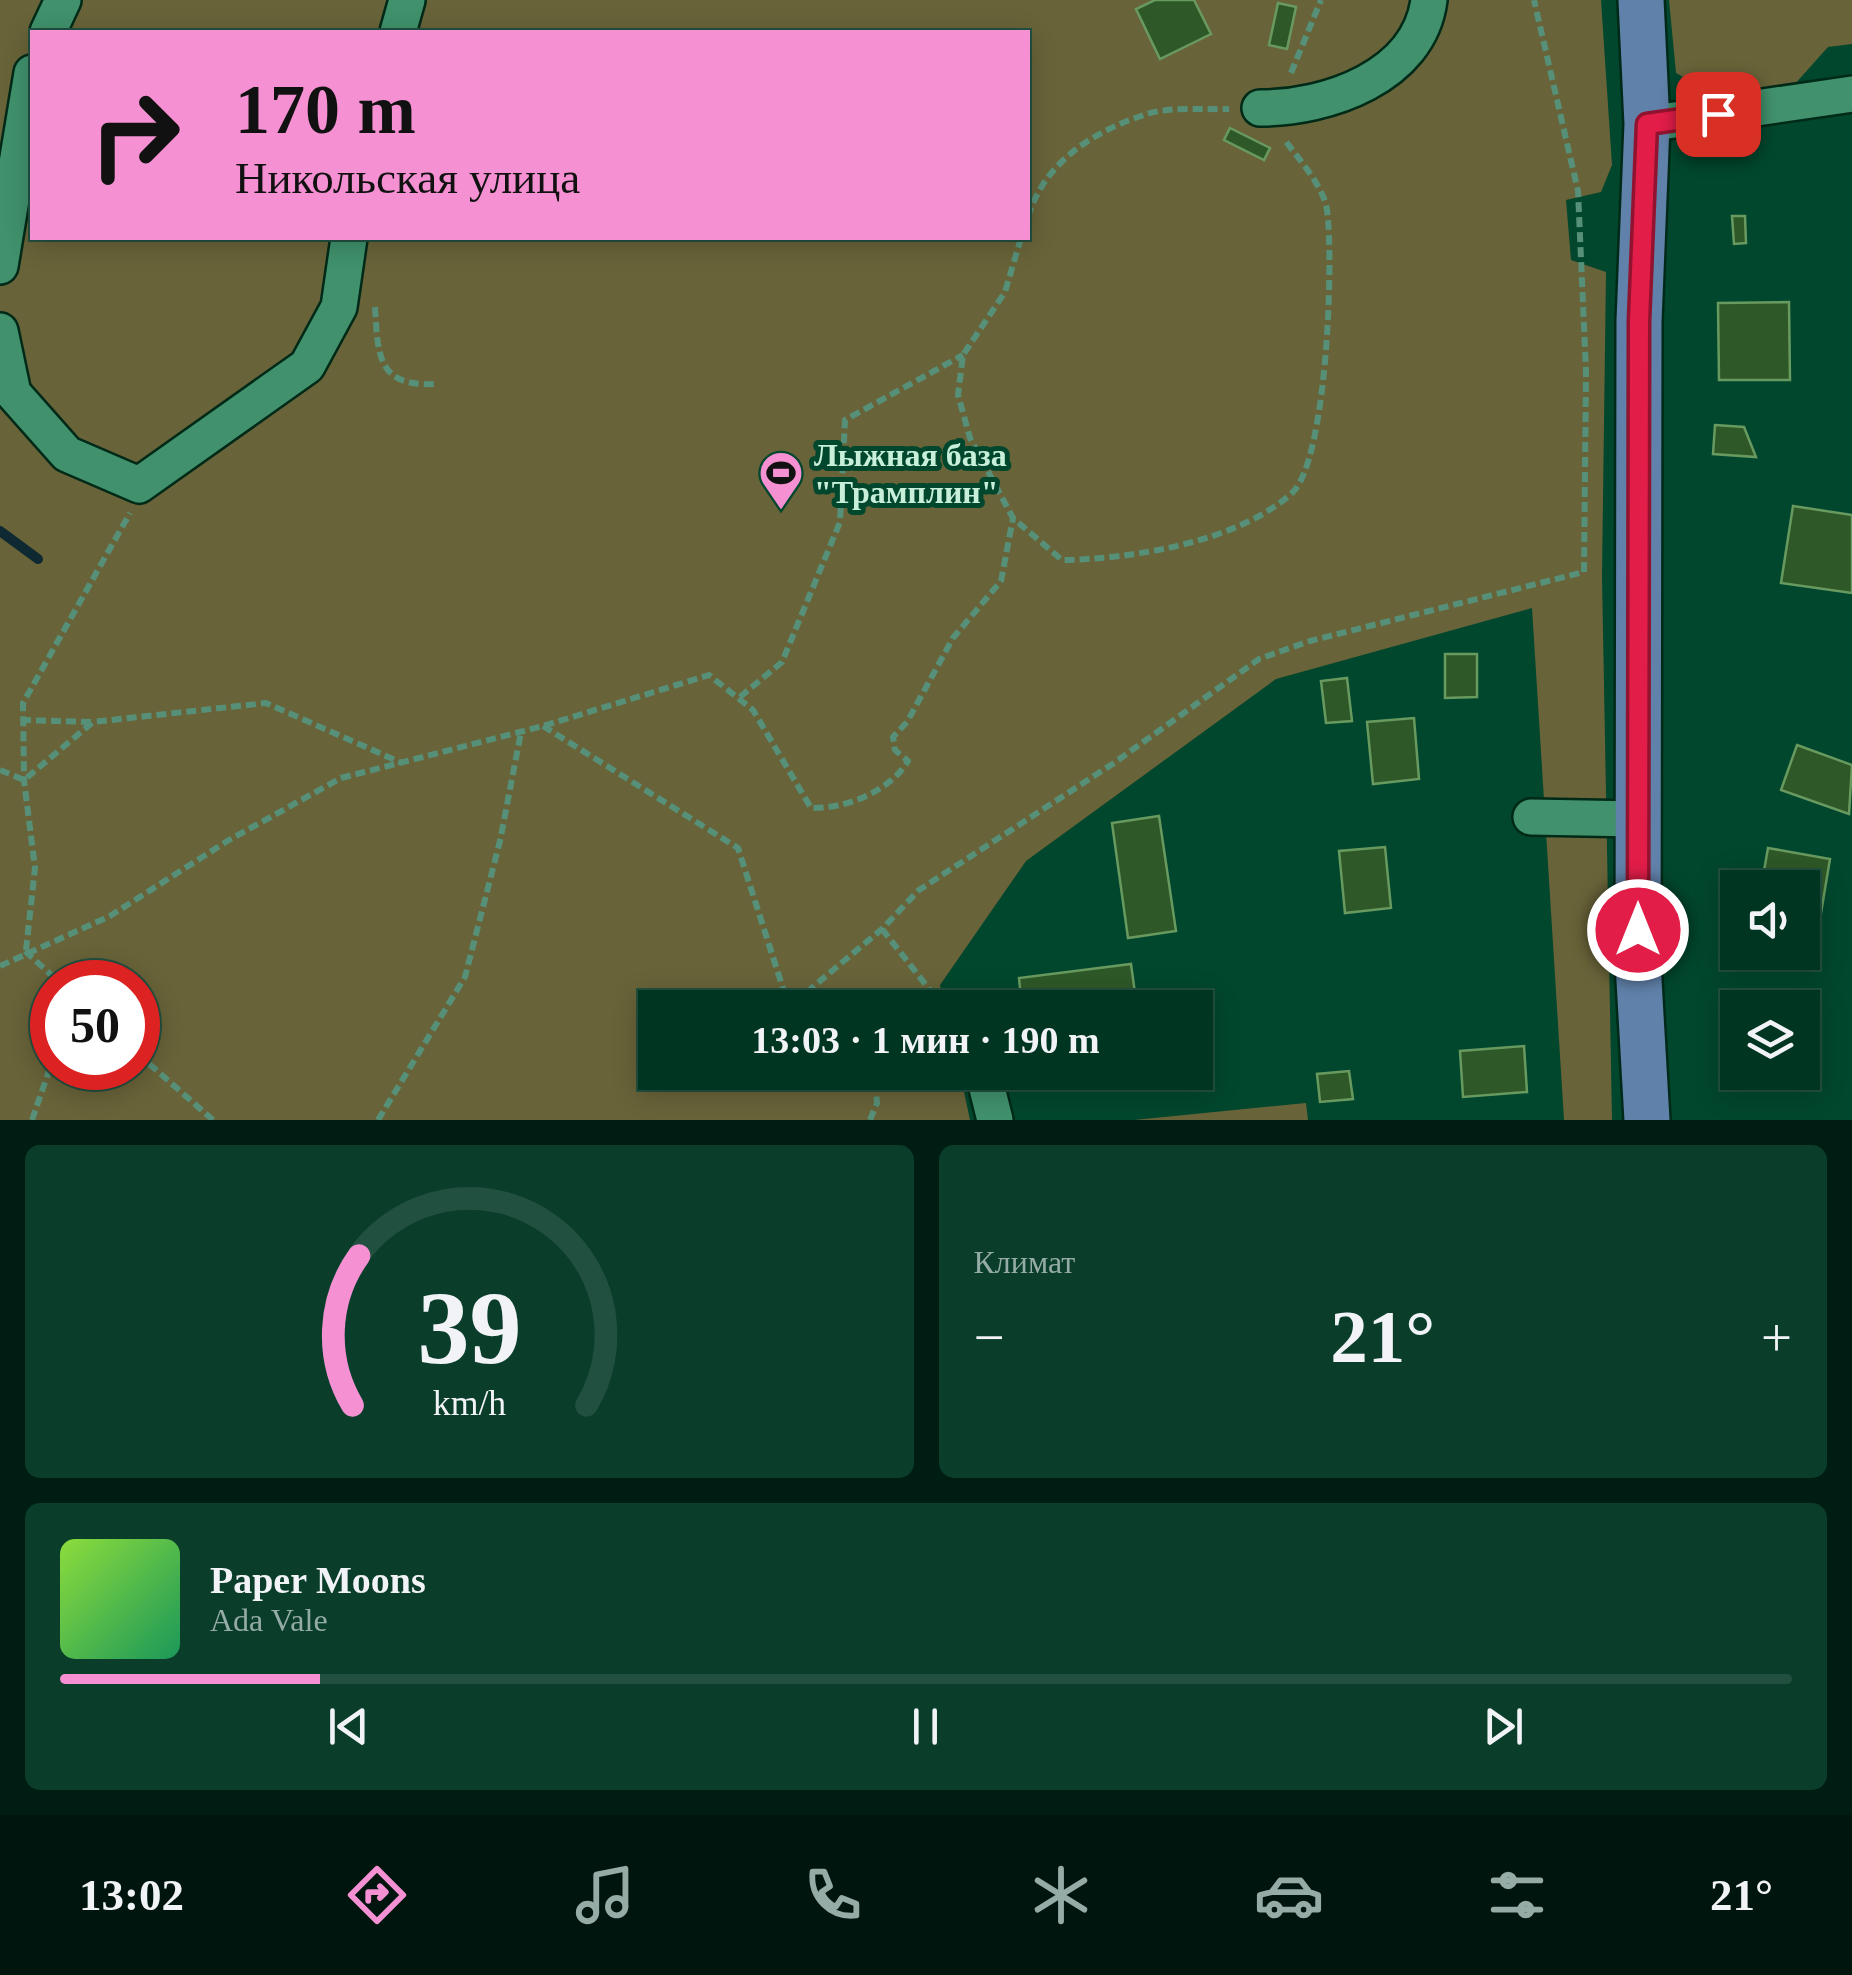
<!DOCTYPE html>
<html lang="ru">
<head>
<meta charset="utf-8">
<style>
  body { margin:0; font-family:"Times New Roman",serif; background:#0a3d2a; color:#f1f3f6; height:100vh; display:flex; flex-direction:column; font-size:38px; white-space:nowrap }
  * { box-sizing:border-box; margin:0 }
  p { font-size:32px; color:#95aba5 }
  .icon { flex:none; width:55px; height:55px; fill:none; stroke:currentColor; stroke-width:2; stroke-linecap:round; stroke-linejoin:round }
  .map { position:relative; height:1120px; overflow:hidden }
  .sheet { display:flex; flex-direction:column; gap:25px; padding:25px; background:#001d13; flex:1 }
  .sheet>* { flex:none }
  .banner { position:absolute; left:30px; top:30px; width:1000px; height:210px; border-radius:0px; box-shadow:0 5px 25px #0003,0 0 0 2px #225040; background:#f591d3; color:#111; overflow:hidden }
  .tools { position:absolute; left:1720px; top:870px; display:grid; gap:20px }
  .tools a { display:grid; place-items:center; width:100px; height:100px; border-radius:0px; background:#003522; box-shadow:0 5px 25px #0003,0 0 0 2px #225040; font-size:50px }
  .speed { position:absolute; left:30px; top:960px; display:flex; gap:20px; font-size:50px; font-weight:700; text-align:center }
  .speed>* { display:grid; place-content:center; width:130px; height:130px; border-radius:50%; background:#003522; box-shadow:0 5px 25px #0003,0 0 0 2px #225040; line-height:1 }
  .speed .limit { border:15px solid #d22; background:#fff; color:#111 }
  .pin { position:absolute; display:grid; place-items:center; width:85px; height:85px; color:#fff; margin:-42px; border-radius:20px; box-shadow:0 5px 15px #0006 }
  .me { position:absolute; width:110px; margin:-55px; rotate:0deg; stroke-linejoin:round; filter:drop-shadow(0 0 8px #0008) }
  .turn { display:flex; align-items:center; gap:35px; height:210px; padding:0 40px; font-size:45px }
  .turn .icon { width:130px; height:130px; stroke-width:2.5 }
  .turn b { display:block; font-size:70px; line-height:85px }
  .big { font-size:75px; font-weight:800; line-height:1.1 }
  .sheet .tile { flex:1; display:flex; flex-direction:column; justify-content:center; gap:15px; min-width:0; padding:0 35px; border-radius:15px; background:#0a3d2a }
  .sheet .dial { align-items:center; gap:0 }
  .dial svg { height:260px; overflow:visible; fill:none; stroke:#225040; stroke-width:7; stroke-linecap:round; text-anchor:middle }
  .dial text { fill:#f1f3f6; stroke:none }
  .song { display:flex; align-items:center; gap:30px }
  .cover { width:120px; height:120px; border-radius:15px; background:linear-gradient(135deg,hsl(90 70% 55%),hsl(150 70% 35%)) }
  .played { height:10px; border-radius:5px; background:linear-gradient(90deg,#f591d3 15%,#225040 15%) }
  .keys { display:flex; justify-content:space-around; direction:ltr }
  .heat { display:flex; justify-content:space-between; align-items:center; font-size:55px; direction:ltr }
  .sheet .tiles { flex:1; display:grid; gap:25px; grid-template-columns:1fr 1fr }
  .tile:last-child { grid-column:span 2 }
  .trip { position:absolute; left:638px; top:990px; width:575px; height:100px; border-radius:0px; background:#003522; box-shadow:0 5px 25px #0003,0 0 0 2px #225040; font-weight:800; line-height:100px; text-align:center }
  .tab-bar { display:flex; height:160px; justify-content:space-around; align-items:center; background:#00150e; color:#95aba5 }
  .tab-bar .icon { width:70px; height:70px }
  .tab-bar .on { color:#f591d3 }
  .tab-bar b { font-size:45px; color:#f1f3f6 }
  .map>svg:first-child { display:block }
  .green { fill:#696339; fill-rule:evenodd }
  .lines { fill:none; stroke-linecap:round; stroke-linejoin:round }
  .stream { stroke:#0e2931; stroke-width:10 }
  .building { fill:#2e5827; stroke:#689a60; stroke-width:2.5 }
  .minor-casing { stroke:#002a18; stroke-width:40 }
  .major-casing { stroke:#002a18; stroke-width:50 }
  .path { stroke:#579078; stroke-width:6; stroke-dasharray:10 5; stroke-linecap:butt }
  .minor { stroke:#40916c; stroke-width:35 }
  .major { stroke:#6081a9; stroke-width:45 }
  .route-casing { stroke:#92132f; stroke-width:25 }
  .route { stroke:#e11d48; stroke-width:18 }
  .labels { text-anchor:middle; dominant-baseline:central; stroke-width:10; stroke-linejoin:round; paint-order:stroke }
  .poi-label { font-size:32px; font-weight:bold; fill:#c8efd9; stroke:#00472d; text-anchor:start }
</style>
</head>
<body>
<div class="map">
<svg width="1852" height="1120" viewBox="0 0 1852 1120">
  <rect width="100%" height="100%" fill="#00472d"/>
  <g class="green">
    <path d="M0 0H1601L1612 165 1601 192 1566 200 1571 260 1606 272 1602 576 1612 1120H1564L1532 608 1276 679 1026 861 940 985 945 1007 655 1008V1072L960 1073 970 1120H0ZM32 32H1028V238H32ZM52 982H138V1068H52Z"/>
    <path d="M1669 0H1852V44L1828 47 1794 85 1716 95 1676 73Z"/>
    <path d="M1306 1103 1308 1120H1134Z"/>
  </g>
  <g class="lines">
    <path class="stream" d="M0 531 38 559"/>
  </g>
  <g class="building">
    <path d="M1155 0H1194L1211 34 1160 59 1136 9Z"/>
    <path d="M1278 3 1296 7 1287 49 1269 45Z"/>
    <path d="M1230 128 1270 148 1264 160 1224 140Z"/>
    <path d="M1732 216H1745L1746 243 1734 244Z"/>
    <path d="M1789 302 1790 380H1719L1718 303Z"/>
    <path d="M1715 425 1744 427 1756 457 1713 454Z"/>
    <path d="M1793 506 1852 515V593L1781 583Z"/>
    <path d="M1445 654H1477V697L1445 698Z"/>
    <path d="M1347 678 1352 721 1326 723 1321 681Z"/>
    <path d="M1414 718 1419 779 1373 784 1367 722Z"/>
    <path d="M1797 745 1852 765 1849 814 1781 790Z"/>
    <path d="M1159 816 1176 931 1128 938 1112 823Z"/>
    <path d="M1385 847 1391 908 1345 913 1339 851Z"/>
    <path d="M1768 848 1830 859 1812 967 1749 956 1802 952V888H1761Z"/>
    <path d="M1131 964 1137 1008H1022L1019 978Z"/>
    <path d="M1524 1046 1527 1092 1463 1097 1460 1051Z"/>
    <path d="M1349 1071 1353 1099 1320 1102 1317 1074Z"/>
  </g>
  <g class="lines">
    <defs>
      <g id="minor">
        <path d="M48 32 63 0"/>
        <path d="M398 32 407 0"/>
        <path d="M1260 108C1327 108 1419 77 1429 0"/>
        <path d="M1647 124 1852 94"/>
        <path d="M0 266 32 73"/>
        <path d="M0 331 13 393 67 454 139 485 307 366 339 307 349 238"/>
        <path d="M1531 817 1638 819"/>
        <path d="M983 1072 995 1120"/>
      </g>
      <path id="major" d="M1641 0 1647 124 1639 321 1638 963 1647 1120"/>
    </defs>
    <use href="#minor" class="minor-casing"/>
    <use href="#major" class="major-casing"/>
    <g class="path">
      <path d="M1291 73 1321 0"/>
      <path d="M1028 217C1044 163 1092 132 1144 115 1169 106 1204 110 1229 109"/>
      <path d="M1021 238 1005 292 963 355 958 395 970 438 1013 518 1062 560C1132 559 1238 542 1292 493 1327 461 1334 260 1327 210 1324 187 1298 158 1284 139"/>
      <path d="M375 307C378 355 377 387 435 384"/>
      <path d="M740 697 782 662 840 522 845 420 963 355"/>
      <path d="M21 720 91 722"/>
      <path d="M543 726 738 848 789 1007 882 929 919 890 1114 763 1259 659 1310 641 1584 572 1586 371 1578 191 1534 0"/>
      <path d="M0 770 24 780 93 722 266 703 402 763"/>
      <path d="M882 929 944 1008"/>
      <path d="M26 950 35 868 24 780 23 703 130 513"/>
      <path d="M25 951 59 982"/>
      <path d="M0 966 110 916 229 840 341 778 543 726 709 675 753 710 811 808C846 809 890 791 908 761L895 750 893 737 907 722 953 638 1001 581 1013 518"/>
      <path d="M138 1054 213 1120"/>
      <path d="M32 1120 52 1062"/>
      <path d="M378 1120 465 977 500 841 521 732"/>
      <path d="M870 1120 877 1103 874 1072"/>
    </g>
    <use href="#minor" class="minor"/>
    <use href="#major" class="major"/>
  </g>
  <g class="lines">
    <defs>
      <path id="route" d="M1638 930 1639 321 1647 124 1718 114"/>
    </defs>
    <use href="#route" class="route-casing"/>
    <use href="#route" class="route"/>
  </g>
  <defs>
    <symbol id="stadium-pin" viewBox="-11 -11 22 30"><path d="M0 17L-7.5 6A9.5 9.5 0 1 1 7.5 6Z" fill="#f591d3" stroke="#00472d"/><path d="M0-5a6.5 5 0 1 0 0 10a6.5 5 0 1 0 0-10ZM-3.5-1.8h7v3.6h-7Z" fill="#111"/></symbol>
  </defs>
  <g fill-rule="evenodd">
    <use href="#stadium-pin" x="756" y="448" width="50" height="68"/>
  </g>
  <g class="labels">
    <g class="poi-label">
      <text x="814" y="455">Лыжная база<tspan x="814" dy="37">"Трамплин"</tspan></text>
    </g>
  </g>
</svg>
<div class="tools">
<a><svg class="icon" aria-label="sound" viewBox="0 0 24 24"><path d="M4 9h4l5-4v14l-5-4H4zM17 9q2 3 0 6"/></svg></a>
<a><svg class="icon" aria-label="layers" viewBox="0 0 24 24"><path d="M12 4l9 5-9 5-9-5zM3 14l9 5 9-5"/></svg></a>
</div>
<div class="speed"><div class="limit">50</div></div>
<div class="pin" style="left:1718px;top:114px;background:#d93025"><svg class="icon" aria-label="arrive" viewBox="0 0 24 24"><path d="M6 21V4h12l-3 4 3 4H6"/></svg></div>
<svg class="me" style="left:1638px;top:930px" viewBox="-20 -20 40 40"><circle r="17" fill="#e11d48" stroke="#fff" stroke-width="3"/><path d="M0-11L8 9 0 5-8 9z" fill="#fff"/></svg>
<div class="trip">13:03 · 1 мин · 190 m</div>
<div class="banner">
<div class="turn"><svg class="icon" aria-label="right" viewBox="0 0 24 24"><path d="M7 20v-9h11M14 6l5 5-5 5"/></svg><div><b>170 m</b>Никольская улица</div></div>
</div>
</div>
<section class="sheet">
<div class="tiles">
<div class="tile dial"><svg viewBox="0 0 100 80">
<path d="M14 69A42 42 0 1 1 86 69"/>
<path d="M14 69A42 42 0 0 1 16 23" stroke="#f591d3"/>
<text x="50" y="56" font-size="32" font-weight="700">39</text>
<text x="50" y="72" font-size="11">km/h</text>
</svg></div>
<div class="tile"><p>Климат</p>
<div class="heat"><a>−</a><b class="big">21°</b><a>+</a></div>
</div>
<div class="tile">
<div class="song"><i class="cover"></i><div><b>Paper Moons</b><p>Ada Vale</p></div></div>
<div class="played"></div>
<div class="keys"><svg class="icon" aria-label="previous" viewBox="0 0 24 24"><path d="M18 5L8 12l10 7zM5 5v14"/></svg><svg class="icon" aria-label="pause" viewBox="0 0 24 24"><path d="M8 5v14M16 5v14"/></svg><svg class="icon" aria-label="next" viewBox="0 0 24 24"><path d="M6 5l10 7-10 7zM19 5v14"/></svg></div>
</div>
</div>
</section>
<nav class="tab-bar">
<b>13:02</b>
<svg class="icon on" aria-label="directions" viewBox="0 0 24 24"><path d="M12 3l9 9-9 9-9-9zM9 14v-3h6M13 9l2 2-2 2"/></svg>
<svg class="icon" aria-label="music" viewBox="0 0 24 24"><path d="M9 18V5l10-2v13"/><circle cx="6" cy="18" r="3"/><circle cx="16" cy="16" r="3"/></svg>
<svg class="icon" aria-label="phone" viewBox="0 0 24 24"><path d="M5 4h4l2 5-3 2q2 4 5 5l2-3 5 2v4C11 20 4 13 5 4z"/></svg>
<svg class="icon" aria-label="climate" viewBox="0 0 24 24"><path d="M12 3v18M4 7l16 10M4 17L20 7"/></svg>
<svg class="icon" aria-label="car" viewBox="0 0 24 24"><path d="M5 17H2v-5l4-1 3-4h7l3 4 3 1v5h-3M9 17h6M6 11h13"/><circle cx="7" cy="17" r="2"/><circle cx="17" cy="17" r="2"/></svg>
<svg class="icon" aria-label="filters" viewBox="0 0 24 24"><path d="M4 7h16M4 17h16"/><circle cx="9" cy="7" r="2"/><circle cx="15" cy="17" r="2"/></svg>
<b>21°</b>
</nav>
</body>
</html>
